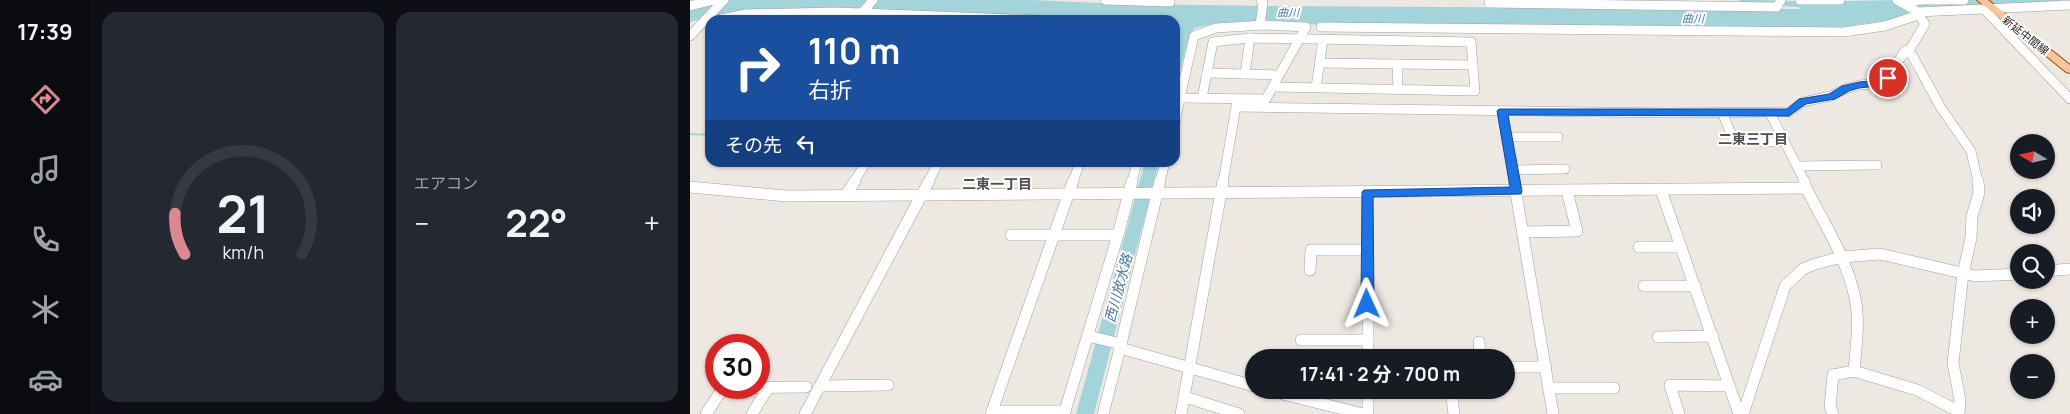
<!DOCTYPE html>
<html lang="ja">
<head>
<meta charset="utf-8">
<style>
  body { margin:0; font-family:Manrope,"Noto Sans JP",sans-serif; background:#242831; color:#f1f3f6; height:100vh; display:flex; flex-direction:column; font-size:19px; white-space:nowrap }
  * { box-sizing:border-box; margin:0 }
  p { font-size:16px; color:#9ea1a6 }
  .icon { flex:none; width:28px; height:28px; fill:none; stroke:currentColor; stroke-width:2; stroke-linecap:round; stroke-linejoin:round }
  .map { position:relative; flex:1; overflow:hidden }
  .details { display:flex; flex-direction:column; gap:12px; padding:12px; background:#0d0f14; width:600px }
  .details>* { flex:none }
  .top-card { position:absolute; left:15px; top:15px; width:475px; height:152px; border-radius:15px; box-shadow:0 1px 4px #0004; background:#1a4fa0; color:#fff; overflow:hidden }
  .needle { width:32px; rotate:279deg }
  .controls { position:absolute; left:1320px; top:134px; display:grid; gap:10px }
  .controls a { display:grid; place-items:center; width:45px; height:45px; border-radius:50%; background:#171b24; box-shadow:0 1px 4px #0004; font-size:25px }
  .speed { position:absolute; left:15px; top:334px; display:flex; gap:10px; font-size:25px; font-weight:700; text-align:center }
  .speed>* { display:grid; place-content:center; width:65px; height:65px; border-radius:50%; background:#171b24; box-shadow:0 1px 4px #0004; line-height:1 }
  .speed .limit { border:8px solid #d22; background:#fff; color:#111 }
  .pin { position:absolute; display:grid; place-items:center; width:42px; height:42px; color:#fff; margin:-21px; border:2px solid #fff; border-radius:50%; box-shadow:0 1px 5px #0007 }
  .me { position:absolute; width:55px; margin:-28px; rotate:359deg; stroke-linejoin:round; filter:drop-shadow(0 0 4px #0008) }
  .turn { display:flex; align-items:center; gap:18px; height:105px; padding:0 20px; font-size:22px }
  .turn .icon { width:65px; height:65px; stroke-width:2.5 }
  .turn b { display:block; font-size:35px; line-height:42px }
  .then { display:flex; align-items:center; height:48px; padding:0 20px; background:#0003; gap:10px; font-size:19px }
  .big { font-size:38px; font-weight:700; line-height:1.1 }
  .details .widget { flex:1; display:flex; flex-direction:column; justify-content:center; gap:8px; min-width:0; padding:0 18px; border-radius:15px; background:#242831 }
  .details .dial { align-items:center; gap:0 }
  .dial svg { height:130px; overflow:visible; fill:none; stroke:#363941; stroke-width:7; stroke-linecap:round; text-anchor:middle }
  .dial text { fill:#f1f3f6; stroke:none }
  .heat { display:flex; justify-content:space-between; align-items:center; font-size:28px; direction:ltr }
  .details .tiles { flex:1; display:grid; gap:12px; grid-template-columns:repeat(2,1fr) }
  .trip { position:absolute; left:555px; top:349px; width:270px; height:50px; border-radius:25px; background:#171b24; box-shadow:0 1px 4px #0004; font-weight:700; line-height:50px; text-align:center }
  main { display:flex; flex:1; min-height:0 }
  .menu { display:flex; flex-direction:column; width:90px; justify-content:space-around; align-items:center; background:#090b0e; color:#9ea1a6 }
  .menu .icon { width:35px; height:35px }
  .menu .on { color:#dc8893 }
  .menu b { font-size:22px; color:#f1f3f6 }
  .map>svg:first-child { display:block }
  .water { fill:#a3d4da }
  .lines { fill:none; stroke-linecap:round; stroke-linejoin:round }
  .stream { stroke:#a3d4da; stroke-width:2 }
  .river { fill:#a3d4da; fill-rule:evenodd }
  .minor-far1-casing { stroke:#a0a0a0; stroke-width:10 }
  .minor-casing { stroke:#a0a0a0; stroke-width:12 }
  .major-casing { stroke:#905204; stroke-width:2 }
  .minor-far1 { stroke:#fff; stroke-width:9 }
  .minor { stroke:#fff; stroke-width:11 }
  .major { fill:#f9c69c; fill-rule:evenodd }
  .route { fill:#1a73e8; stroke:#114b97 }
  .labels { text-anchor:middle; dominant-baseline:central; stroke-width:4; stroke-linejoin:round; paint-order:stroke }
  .far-water-label { font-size:11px; font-style:italic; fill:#46799a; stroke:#fff }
  .far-street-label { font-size:11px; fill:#1c1c1c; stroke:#fff }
  .neighbourhood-label { font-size:14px; font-weight:bold; fill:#4f4f4f; stroke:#fff }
  .water-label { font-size:14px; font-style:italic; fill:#46799a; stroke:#fff }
</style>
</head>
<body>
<main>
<nav class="menu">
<b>17:39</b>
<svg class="icon on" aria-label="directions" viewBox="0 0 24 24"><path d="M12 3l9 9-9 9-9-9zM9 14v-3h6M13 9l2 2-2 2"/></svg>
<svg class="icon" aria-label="music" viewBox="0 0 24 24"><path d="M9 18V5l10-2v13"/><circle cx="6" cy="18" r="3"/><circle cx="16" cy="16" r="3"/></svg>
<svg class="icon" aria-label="phone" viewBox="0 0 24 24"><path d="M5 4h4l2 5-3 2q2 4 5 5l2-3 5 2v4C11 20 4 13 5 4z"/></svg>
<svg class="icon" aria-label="climate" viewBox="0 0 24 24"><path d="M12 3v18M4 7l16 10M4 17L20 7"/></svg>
<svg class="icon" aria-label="car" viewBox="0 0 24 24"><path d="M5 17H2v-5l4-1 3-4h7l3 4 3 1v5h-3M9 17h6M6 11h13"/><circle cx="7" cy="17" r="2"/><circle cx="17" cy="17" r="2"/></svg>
</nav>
<section class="details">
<div class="tiles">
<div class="widget dial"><svg viewBox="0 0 100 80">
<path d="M14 69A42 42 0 1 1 86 69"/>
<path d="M14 69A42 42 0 0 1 8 44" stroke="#dc8893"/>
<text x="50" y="56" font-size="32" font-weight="700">21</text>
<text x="50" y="72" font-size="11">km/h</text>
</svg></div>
<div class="widget"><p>エアコン</p>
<div class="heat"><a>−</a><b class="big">22°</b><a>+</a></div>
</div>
</div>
</section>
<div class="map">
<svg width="1380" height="414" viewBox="0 0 1380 414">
  <rect width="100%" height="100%" fill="#ede8e2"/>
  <path class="water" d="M40 0H341L432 4 582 6 1110 9 1111 2 1208 0 1220 11 1213 18 1138 29 799 25 522 24 505 28 500 34 485 89V45L487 35 485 20 296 14 26 16 0 22V8Z"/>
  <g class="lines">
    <path class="stream" d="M0 134 20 135"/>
    <g class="river">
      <path d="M1048 0C1064 0 1126 0 1135 6L1129 9 1054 3Z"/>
      <path d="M1275 0H1371L1365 3 1233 8 1207 12 1201 9C1210 0 1260 1 1275 0Z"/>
      <path d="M455 162H469L404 414H386Z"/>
    </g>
    <defs>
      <g id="minor-far1">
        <path d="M415 0 480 2"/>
        <path d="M799 0V3L1087 7 1091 0"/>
        <path d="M1110 0H1150"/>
        <path d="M1213 3 1230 0H1274"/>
        <path d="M0 6 24 0"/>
        <path d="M1294 9 1380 99"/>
        <path d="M171 14 183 0"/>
        <path d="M26 20 56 14 146 12 350 20"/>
        <path d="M570 25 573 3 571 0"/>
        <path d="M574 25 616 27 576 99 490 98 504 36 526 28Z"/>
        <path d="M631 27 1154 32 1195 26 1225 16 1227 12 1380 5"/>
        <path d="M0 36 34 0"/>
        <path d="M1215 51 1222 55 1251 108 1281 151 1288 182"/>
        <path d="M630 63 783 65"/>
        <path d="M707 64 708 89"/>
        <path d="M517 73 589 75"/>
        <path d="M555 74 560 38"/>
        <path d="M626 87 633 40"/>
        <path d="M485 98H490"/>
        <path d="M512 98 523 42 560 38 781 42 785 91 583 87"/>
        <path d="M546 107 977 113 1099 112 1113 102 1141 96 1155 89 1169 85 1194 83 1215 51 1220 49 1235 24 1225 10 1207 0"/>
        <path d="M812 111 824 182"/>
        <path d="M1032 112 1044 141 1095 142"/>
        <path d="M1080 113 1115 182"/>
        <path d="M485 123 490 98"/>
        <path d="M816 137H868"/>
        <path d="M1108 166 1187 165"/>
        <path d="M823 170 875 169"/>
        <path d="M164 182 176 162"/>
        <path d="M238 182 249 162"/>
        <path d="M383 182 390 162"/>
        <path d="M442 182 447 162"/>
        <path d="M470 182 475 162"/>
        <path d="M533 182 547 101"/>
      </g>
      <g id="minor">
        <path d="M470 181 430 348 564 386"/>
        <path d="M824 181 863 414"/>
        <path d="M1114 181 1116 188C1134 223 1157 259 1165 298 1170 321 1166 347 1164 371L1143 375 1140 407 1143 414"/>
        <path d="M0 187 96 196 1116 188"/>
        <path d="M971 190 1049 414"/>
        <path d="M678 192V358"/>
        <path d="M156 195 165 181"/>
        <path d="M833 232 887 231 877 191"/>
        <path d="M321 235H428"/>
        <path d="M949 247H991"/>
        <path d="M620 270 621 250H677"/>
        <path d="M1356 271 1380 269"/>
        <path d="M954 286H1005"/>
        <path d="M398 336 431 344"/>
        <path d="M968 337 1023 336"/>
        <path d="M611 340H678"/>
        <path d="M789 342 790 358"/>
        <path d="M816 367H856"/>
        <path d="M1164 371 1227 390 1268 411"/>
        <path d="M130 386 198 385"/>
        <path d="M33 388 116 387"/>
        <path d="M859 388H924"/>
        <path d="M577 390 673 414"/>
        <path d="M678 390V414"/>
        <path d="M761 390 764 414"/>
        <path d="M495 397 549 414"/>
        <path d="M302 411H375"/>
        <path d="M16 414 33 388"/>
        <path d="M62 414 78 388"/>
        <path d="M115 414 239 181"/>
        <path d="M301 414 383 181"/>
        <path d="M374 414 428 235 442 181"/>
        <path d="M413 414 430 348"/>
        <path d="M491 414 533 181"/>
        <path d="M989 414 980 385 1039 386"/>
        <path d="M1053 414 1095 286 1113 269 1125 264 1152 257 1190 254 1285 276 1329 274"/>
        <path d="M1269 414 1270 400 1263 363 1273 274 1281 238 1282 216 1289 193 1288 181"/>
      </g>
      <path id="major" d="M1287 0H1298L1380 65V73L1376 72Z"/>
    </defs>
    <use href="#minor-far1" class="minor-far1-casing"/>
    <use href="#minor" class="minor-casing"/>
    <use href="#major" class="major-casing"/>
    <use href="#minor-far1" class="minor-far1"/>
    <use href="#minor" class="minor"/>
    <use href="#major" class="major"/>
  </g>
  <path class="route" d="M1198 74 1202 78 1197 85 1169 88 1159 91 1145 99 1116 104 1099 116 818 115 832 191 831 194 683 197 684 304 682 307 677 309 673 307 671 304 672 192 674 190 820 187 807 111 809 109H1097L1109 99 1139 94 1152 86 1169 82 1191 80Z"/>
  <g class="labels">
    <g class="far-water-label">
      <text transform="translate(598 12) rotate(1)">曲川</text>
      <text transform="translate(1003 18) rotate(1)">曲川</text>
    </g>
    <g class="far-street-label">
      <text transform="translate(1336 35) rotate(38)">新延中間線</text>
    </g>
    <g class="neighbourhood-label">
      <text x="1063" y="138">二東三丁目</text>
      <text x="307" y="183">二東一丁目</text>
    </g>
    <g class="water-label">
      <text transform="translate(428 288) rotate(-75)">西川放水路</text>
    </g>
  </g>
</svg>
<div class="controls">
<a><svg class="needle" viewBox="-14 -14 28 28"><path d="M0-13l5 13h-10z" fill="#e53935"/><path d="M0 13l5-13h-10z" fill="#9ea1a6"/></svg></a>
<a><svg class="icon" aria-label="sound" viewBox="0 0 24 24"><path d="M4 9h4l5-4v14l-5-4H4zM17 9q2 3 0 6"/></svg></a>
<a><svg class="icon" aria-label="search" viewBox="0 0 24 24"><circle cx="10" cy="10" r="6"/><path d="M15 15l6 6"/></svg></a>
<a>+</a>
<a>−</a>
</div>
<div class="speed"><div class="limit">30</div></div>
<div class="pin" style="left:1198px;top:78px;background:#d93025"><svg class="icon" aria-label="arrive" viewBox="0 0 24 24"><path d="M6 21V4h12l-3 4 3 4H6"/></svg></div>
<svg class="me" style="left:677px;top:304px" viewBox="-20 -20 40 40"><path d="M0-17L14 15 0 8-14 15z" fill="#1a73e8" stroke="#fff" stroke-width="4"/></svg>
<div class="trip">17:41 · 2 分 · 700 m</div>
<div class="top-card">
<div class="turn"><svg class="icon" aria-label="right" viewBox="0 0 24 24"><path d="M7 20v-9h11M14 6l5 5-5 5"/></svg><div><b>110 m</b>右折</div></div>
<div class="then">その先<svg class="icon" aria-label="left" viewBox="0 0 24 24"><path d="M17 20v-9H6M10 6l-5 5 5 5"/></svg></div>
</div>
</div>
</main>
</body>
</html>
